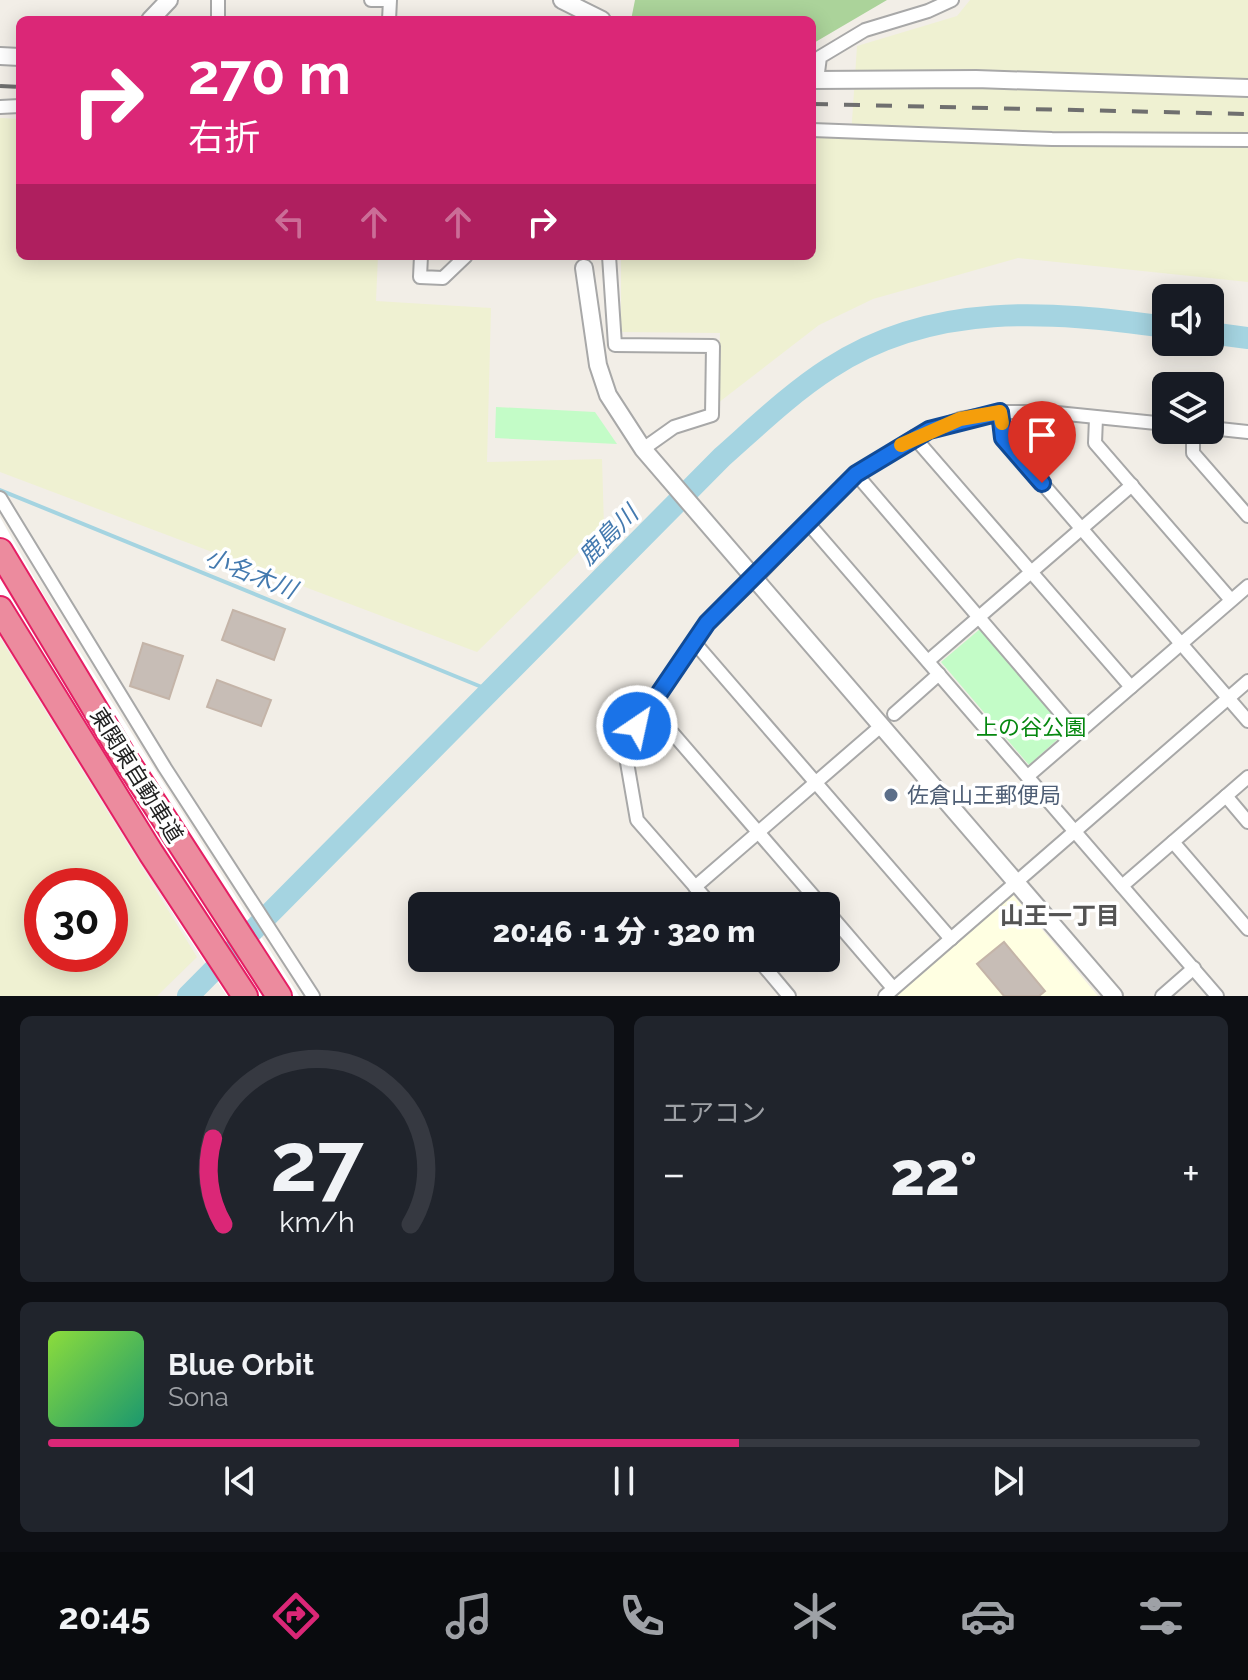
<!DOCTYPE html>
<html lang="ja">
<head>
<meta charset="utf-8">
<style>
  body { margin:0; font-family:Raleway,"Noto Sans JP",sans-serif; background:#20242c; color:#f1f3f6; height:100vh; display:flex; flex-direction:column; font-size:30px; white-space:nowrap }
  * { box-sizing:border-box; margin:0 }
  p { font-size:26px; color:#9ea1a6 }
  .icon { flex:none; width:44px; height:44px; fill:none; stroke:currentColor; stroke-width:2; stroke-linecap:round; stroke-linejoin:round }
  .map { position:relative; height:996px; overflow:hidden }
  .panel { display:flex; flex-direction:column; gap:20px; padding:20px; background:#0d0f14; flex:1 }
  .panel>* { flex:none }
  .top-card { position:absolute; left:16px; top:16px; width:800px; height:244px; border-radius:12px; box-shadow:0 4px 20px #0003; background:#db2777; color:#fff; overflow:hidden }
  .buttons { position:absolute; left:1152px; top:284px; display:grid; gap:16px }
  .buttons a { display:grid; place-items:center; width:72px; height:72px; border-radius:12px; background:#171b24; box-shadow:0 4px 20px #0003; font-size:40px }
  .speed { position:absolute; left:24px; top:868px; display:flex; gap:16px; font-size:40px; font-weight:700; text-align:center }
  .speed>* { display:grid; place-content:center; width:104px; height:104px; border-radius:50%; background:#171b24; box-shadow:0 4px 20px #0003; line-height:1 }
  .speed .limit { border:12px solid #d22; background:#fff; color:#111 }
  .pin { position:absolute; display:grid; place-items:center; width:68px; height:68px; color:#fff; margin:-82px -34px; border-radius:50% 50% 50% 0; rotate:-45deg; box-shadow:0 0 8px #0007 }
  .pin .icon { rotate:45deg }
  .me { position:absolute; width:88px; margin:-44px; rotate:34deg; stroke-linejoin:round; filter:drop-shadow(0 0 6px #0008) }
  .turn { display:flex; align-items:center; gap:28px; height:168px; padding:0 40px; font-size:36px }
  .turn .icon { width:104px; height:104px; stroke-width:2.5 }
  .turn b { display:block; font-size:56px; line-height:68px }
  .lanes { display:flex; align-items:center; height:76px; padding:0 40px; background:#0003; justify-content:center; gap:40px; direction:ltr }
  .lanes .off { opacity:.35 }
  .big { font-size:60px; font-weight:800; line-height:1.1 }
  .panel .tile { flex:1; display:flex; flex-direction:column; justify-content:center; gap:12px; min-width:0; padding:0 28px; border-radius:12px; background:#20242c }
  .panel .dial { align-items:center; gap:0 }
  .dial svg { height:208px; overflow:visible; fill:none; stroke:#363941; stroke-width:7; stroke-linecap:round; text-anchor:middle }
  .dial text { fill:#f1f3f6; stroke:none }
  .song { display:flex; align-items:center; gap:24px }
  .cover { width:96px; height:96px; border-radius:12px; background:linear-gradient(135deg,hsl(90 70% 55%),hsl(160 70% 35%)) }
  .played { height:8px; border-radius:4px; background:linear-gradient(90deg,#db2777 60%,#363941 60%) }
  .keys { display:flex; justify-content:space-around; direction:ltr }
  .heat { display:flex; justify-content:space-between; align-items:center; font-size:44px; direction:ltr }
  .panel .tiles { flex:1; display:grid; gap:20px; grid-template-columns:1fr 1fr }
  .tile:last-child { grid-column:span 2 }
  .trip { position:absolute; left:408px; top:892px; width:432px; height:80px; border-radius:12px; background:#171b24; box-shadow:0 4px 20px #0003; font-weight:800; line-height:80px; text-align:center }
  .dock { display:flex; height:128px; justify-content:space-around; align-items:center; background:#090b0e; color:#9ea1a6 }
  .dock .icon { width:56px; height:56px }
  .dock .selected { color:#db2777 }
  .dock b { font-size:36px; color:#f1f3f6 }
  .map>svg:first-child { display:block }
  .education { fill:#ffffe2 }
  .farmland { fill:#eff1d2; fill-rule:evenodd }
  .forest { fill:#abd39a }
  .park { fill:#c3fcc7 }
  .pier { fill:#fff }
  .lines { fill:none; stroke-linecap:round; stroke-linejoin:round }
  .stream { stroke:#a5d4e1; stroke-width:4 }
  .river { stroke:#a5d4e1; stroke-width:22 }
  .building { fill:#c7bdb6; stroke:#c4b4a8; stroke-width:2 }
  .minor-casing { stroke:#a8a8a8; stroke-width:16 }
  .tertiary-casing { stroke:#a8a8a8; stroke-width:20 }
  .motorway-casing { stroke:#e51f64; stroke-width:28 }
  .minor { stroke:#fff; stroke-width:12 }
  .tertiary { stroke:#fff; stroke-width:16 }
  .motorway { stroke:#ec8b9e; stroke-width:24 }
  .rail { stroke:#6f6f6f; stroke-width:4; stroke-dasharray:16 16; stroke-linecap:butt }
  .route-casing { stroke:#114b97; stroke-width:20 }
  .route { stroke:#1a73e8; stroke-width:14 }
  .slow { stroke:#f59e0b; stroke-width:14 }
  .service-dot { fill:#5c6f8a; stroke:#fff; stroke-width:3 }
  .labels { text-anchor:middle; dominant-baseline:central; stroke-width:7; stroke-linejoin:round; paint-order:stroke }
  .park-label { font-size:22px; fill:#068810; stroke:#fff }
  .street-label { font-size:22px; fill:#212121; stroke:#fff }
  .service-label { font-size:22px; fill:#4e5e75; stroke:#fff; text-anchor:start }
  .water-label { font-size:24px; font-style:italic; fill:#447aaf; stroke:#fff }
  .neighbourhood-label { font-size:24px; font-weight:bold; fill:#545454; stroke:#fff }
</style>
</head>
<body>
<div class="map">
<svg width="1248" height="996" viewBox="0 0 1248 996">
  <rect width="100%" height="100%" fill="#f2eee7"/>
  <path class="education" d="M1013 895 1098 996H897Z"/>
  <g class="farmland">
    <path d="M970 0H1248V282L1018 258 873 299 819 325 718 403 720 333 621 332V256H812V135L851 136 857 46 957 16Z"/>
    <path d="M0 118 20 119V256H378L376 301 491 308 487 462 602 459 604 527 477 652 0 472Z"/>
    <path d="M0 638 197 957 157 996H0ZM42 886H110V954H42Z"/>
  </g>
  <path class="forest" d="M635 0H887L812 44V20H631Z"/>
  <g class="park">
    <path d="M496 407 595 412 617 444 495 438Z"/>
    <path d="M980 629 1068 730 1029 765 941 662Z"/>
  </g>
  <path class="pier" d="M0 517 45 597 299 996H227L180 925 0 633Z"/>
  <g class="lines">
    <path class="stream" d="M0 490 489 690"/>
    <g class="river">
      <path d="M1210 333 1248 338"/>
      <path d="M188 996 722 457C757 426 791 393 830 368 933 301 1050 311 1166 327"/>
    </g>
  </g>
  <g class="building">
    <path d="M233 610 285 629 274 660 222 640Z"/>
    <path d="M143 643 183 656 169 699 130 686Z"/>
    <path d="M217 680 271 700 261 726 207 707Z"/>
    <path d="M1004 942 1045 991 1039 996H1004L977 964Z"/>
  </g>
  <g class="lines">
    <defs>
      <g id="minor">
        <path d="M371 0H390L389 20"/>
        <path d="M218 20V0"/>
        <path d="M817 80 820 57 865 30 928 11 952 0"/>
        <path d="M0 107 20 106"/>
        <path d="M812 130 1052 139 1248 140"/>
        <path d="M421 256 420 277 443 278 466 256"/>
        <path d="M609 256 615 345 713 346 712 415 674 427 643 449"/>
        <path d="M1000 412 1003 438 1248 721"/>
        <path d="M1096 418 1095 443 1231 600"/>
        <path d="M1210 428 1248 432"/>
        <path d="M1193 430V453L1248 516"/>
        <path d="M914 437 1131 687"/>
        <path d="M856 474 1078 733"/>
        <path d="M0 498 165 768 313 996"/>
        <path d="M808 523 1217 996"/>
        <path d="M694 642 951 939"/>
        <path d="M928 661 1132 485"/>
        <path d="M650 707 822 906"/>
        <path d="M894 714 939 674"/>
        <path d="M1028 776 1248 586"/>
        <path d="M1226 796 1248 822"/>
        <path d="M1173 842 1248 929"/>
        <path d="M1122 886 1248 777"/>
        <path d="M695 887 881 726"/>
        <path d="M712 906 637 820 624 745 707 623 755 579 856 474 914 437 960 419 1000 412H1047L1166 424"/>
        <path d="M826 910 893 988"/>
        <path d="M757 958 789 996"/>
        <path d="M885 996 1248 681"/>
        <path d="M1162 996 1194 968"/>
      </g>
      <g id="tertiary">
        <path d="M562 0 602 20"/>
        <path d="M150 20 169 0"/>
        <path d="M0 56 20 57"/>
        <path d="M812 80 976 79 1248 88"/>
        <path d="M584 268 598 365 608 395 643 449 1114 996"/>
      </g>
      <g id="motorway">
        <path d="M0 551 121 752 279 996"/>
        <path d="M0 609 151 853 245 996"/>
      </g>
    </defs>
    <use href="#minor" class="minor-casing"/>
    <use href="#tertiary" class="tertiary-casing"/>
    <use href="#motorway" class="motorway-casing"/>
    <use href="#minor" class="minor"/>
    <use href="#tertiary" class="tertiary"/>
    <use href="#motorway" class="motorway"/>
    <g class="rail">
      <path d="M0 86 20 87"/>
      <path d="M812 104 1248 114"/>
    </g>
  </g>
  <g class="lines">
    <defs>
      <path id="route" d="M637 726 707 623 856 474 929 430 1000 412 1003 438 1042 483"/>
    </defs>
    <use href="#route" class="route-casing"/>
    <use href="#route" class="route"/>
    <path class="slow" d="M901 445 960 419 1000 412 1002 423"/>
  </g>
  <circle class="service-dot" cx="891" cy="795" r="8"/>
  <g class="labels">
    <g class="park-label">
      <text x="1031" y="727">上の谷公園</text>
    </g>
    <g class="street-label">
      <text transform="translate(137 775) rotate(58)">東関東自動車道</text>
    </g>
    <g class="service-label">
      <text x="907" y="795">佐倉山王郵便局</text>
    </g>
    <g class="water-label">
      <text transform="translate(608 535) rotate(-45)">鹿島川</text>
      <text transform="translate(251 573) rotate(22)">小名木川</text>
    </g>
    <g class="neighbourhood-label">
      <text x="1060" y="915">山王一丁目</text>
    </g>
  </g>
</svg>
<div class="buttons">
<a><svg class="icon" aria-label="sound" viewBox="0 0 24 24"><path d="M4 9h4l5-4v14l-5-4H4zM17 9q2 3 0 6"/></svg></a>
<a><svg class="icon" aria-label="layers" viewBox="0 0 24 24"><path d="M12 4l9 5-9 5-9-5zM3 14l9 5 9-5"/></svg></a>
</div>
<div class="speed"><div class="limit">30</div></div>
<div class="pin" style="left:1042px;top:483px;background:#d93025"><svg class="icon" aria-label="arrive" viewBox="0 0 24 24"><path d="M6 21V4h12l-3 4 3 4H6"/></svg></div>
<svg class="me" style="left:637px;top:726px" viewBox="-20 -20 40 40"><circle r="17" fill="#1a73e8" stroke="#fff" stroke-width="3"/><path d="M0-11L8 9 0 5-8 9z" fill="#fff"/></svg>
<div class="trip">20:46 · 1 分 · 320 m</div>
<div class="top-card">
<div class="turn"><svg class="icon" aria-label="right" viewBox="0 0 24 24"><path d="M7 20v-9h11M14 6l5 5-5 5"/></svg><div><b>270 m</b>右折</div></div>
<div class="lanes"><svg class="icon off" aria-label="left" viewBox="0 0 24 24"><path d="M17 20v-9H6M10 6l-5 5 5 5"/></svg><svg class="icon off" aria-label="ahead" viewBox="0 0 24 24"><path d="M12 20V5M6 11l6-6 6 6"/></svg><svg class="icon off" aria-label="ahead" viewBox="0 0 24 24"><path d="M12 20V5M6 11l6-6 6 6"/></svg><svg class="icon" aria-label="right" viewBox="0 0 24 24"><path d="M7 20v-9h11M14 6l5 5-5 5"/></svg></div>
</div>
</div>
<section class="panel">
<div class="tiles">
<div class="tile dial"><svg viewBox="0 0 100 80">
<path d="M14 69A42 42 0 1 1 86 69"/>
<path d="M14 69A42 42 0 0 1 10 36" stroke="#db2777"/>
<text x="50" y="56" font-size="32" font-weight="700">27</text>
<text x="50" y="72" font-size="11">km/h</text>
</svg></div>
<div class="tile"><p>エアコン</p>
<div class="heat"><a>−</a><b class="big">22°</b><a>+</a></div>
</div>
<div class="tile">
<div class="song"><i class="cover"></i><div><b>Blue Orbit</b><p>Sona</p></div></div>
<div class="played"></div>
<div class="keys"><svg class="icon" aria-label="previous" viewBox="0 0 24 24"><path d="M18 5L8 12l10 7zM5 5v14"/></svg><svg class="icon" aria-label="pause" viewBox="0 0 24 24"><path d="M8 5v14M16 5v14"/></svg><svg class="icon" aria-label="next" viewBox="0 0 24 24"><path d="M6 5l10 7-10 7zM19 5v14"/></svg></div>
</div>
</div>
</section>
<nav class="dock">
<b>20:45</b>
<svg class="icon selected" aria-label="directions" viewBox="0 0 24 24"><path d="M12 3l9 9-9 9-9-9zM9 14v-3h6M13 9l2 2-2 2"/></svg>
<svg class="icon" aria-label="music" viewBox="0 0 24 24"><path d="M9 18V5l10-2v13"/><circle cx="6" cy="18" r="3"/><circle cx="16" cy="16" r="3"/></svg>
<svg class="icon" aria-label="phone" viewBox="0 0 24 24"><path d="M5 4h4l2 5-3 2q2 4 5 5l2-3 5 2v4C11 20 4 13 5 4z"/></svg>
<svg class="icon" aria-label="climate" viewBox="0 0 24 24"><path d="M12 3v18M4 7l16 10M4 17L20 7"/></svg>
<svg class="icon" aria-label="car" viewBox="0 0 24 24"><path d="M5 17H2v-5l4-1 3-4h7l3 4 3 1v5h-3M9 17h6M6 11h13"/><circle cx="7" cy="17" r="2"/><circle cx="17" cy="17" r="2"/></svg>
<svg class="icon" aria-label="filters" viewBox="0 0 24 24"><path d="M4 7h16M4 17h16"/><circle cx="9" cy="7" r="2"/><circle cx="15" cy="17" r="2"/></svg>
</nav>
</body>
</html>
